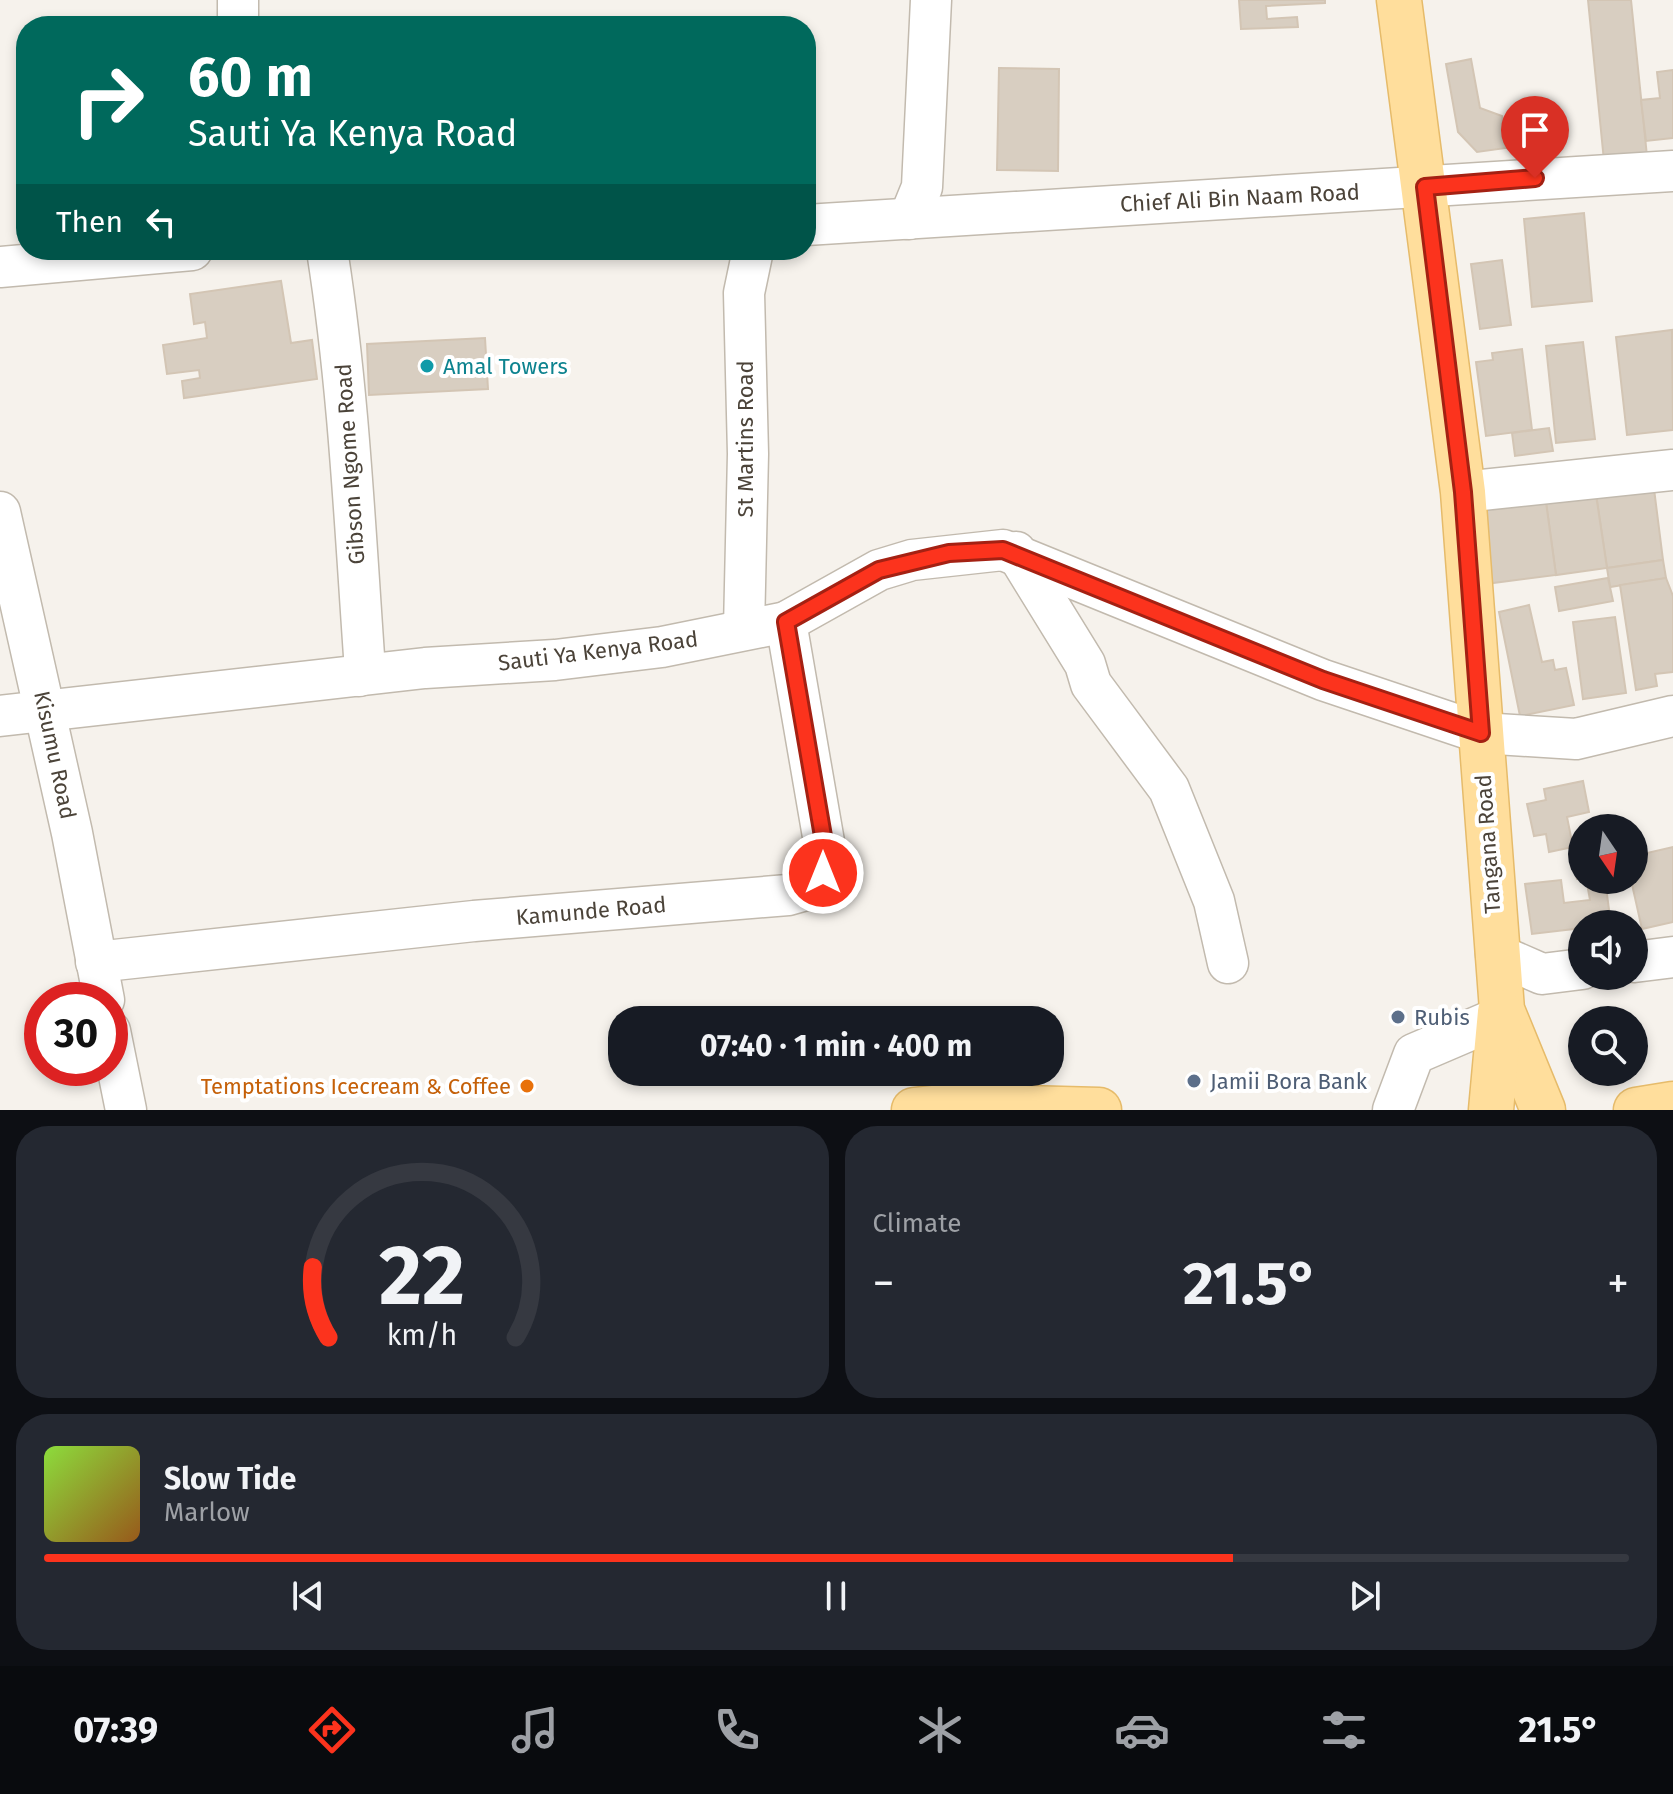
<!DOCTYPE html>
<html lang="en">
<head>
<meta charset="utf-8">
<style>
  body { margin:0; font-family:"Fira Sans",sans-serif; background:#242831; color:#f1f3f6; height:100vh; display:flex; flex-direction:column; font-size:30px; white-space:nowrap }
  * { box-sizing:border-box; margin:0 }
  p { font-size:26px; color:#9ea1a6 }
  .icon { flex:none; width:44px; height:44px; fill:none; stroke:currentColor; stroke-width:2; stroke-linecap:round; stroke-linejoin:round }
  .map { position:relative; height:1110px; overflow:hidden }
  .panel { display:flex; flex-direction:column; gap:16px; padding:16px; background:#0d0f14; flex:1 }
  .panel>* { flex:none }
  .hud { position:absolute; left:16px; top:16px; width:800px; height:244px; border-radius:32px; box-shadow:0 4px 12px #0003; background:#00695c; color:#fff; overflow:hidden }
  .needle { width:52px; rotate:167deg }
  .fabs { position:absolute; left:1568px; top:814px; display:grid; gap:16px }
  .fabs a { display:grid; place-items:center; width:80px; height:80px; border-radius:50%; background:#171b24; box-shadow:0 4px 12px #0003; font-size:40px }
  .speed { position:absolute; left:24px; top:982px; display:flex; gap:16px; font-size:40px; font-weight:700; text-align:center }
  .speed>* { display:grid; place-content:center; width:104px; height:104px; border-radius:50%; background:#171b24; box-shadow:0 4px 12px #0003; line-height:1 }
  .speed .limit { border:12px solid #d22; background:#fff; color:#111 }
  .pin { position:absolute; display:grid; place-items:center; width:68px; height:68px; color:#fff; margin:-82px -34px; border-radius:50% 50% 50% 0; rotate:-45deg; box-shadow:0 0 8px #0007 }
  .pin .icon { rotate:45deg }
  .me { position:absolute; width:88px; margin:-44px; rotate:0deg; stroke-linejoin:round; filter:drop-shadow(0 0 6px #0008) }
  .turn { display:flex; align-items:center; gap:28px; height:168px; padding:0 40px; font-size:36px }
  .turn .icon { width:104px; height:104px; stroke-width:2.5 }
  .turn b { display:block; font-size:56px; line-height:68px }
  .then { display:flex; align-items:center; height:76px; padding:0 40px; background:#0003; gap:16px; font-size:30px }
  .big { font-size:60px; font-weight:700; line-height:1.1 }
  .panel .tile { flex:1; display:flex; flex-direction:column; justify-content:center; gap:12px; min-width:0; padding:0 28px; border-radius:32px; background:#242831 }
  .panel .dial { align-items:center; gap:0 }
  .dial svg { height:208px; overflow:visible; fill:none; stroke:#363941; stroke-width:7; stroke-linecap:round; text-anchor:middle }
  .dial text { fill:#f1f3f6; stroke:none }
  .song { display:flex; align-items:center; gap:24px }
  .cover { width:96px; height:96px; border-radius:12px; background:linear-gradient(135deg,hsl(90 70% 55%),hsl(30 70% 35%)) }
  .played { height:8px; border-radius:4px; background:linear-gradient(90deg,#fc331d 75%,#363941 75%) }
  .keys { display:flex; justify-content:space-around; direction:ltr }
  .heat { display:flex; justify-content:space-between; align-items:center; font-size:44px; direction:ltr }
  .panel .tiles { flex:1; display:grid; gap:16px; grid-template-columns:1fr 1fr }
  .tile:last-child { grid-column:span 2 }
  .trip { position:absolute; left:608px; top:1006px; width:456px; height:80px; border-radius:32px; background:#171b24; box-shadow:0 4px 12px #0003; font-weight:700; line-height:80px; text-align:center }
  .tab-bar { display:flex; height:128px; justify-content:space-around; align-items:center; background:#090b0e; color:#9ea1a6 }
  .tab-bar .icon { width:56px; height:56px }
  .tab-bar .active { color:#fc331d }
  .tab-bar b { font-size:36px; color:#f1f3f6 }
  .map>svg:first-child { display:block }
  .building { fill:#d8cec1; stroke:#d3c5b4; stroke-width:2 }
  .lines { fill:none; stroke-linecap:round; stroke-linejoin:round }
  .minor-casing { stroke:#c2baae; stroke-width:43 }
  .major-casing { stroke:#e6bb6a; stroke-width:47 }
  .minor { stroke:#fff; stroke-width:40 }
  .major { stroke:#ffde9c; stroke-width:44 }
  .route-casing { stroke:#a42113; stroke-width:20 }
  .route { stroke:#fc331d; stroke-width:14 }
  .culture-dot { fill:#0f9aa8; stroke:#fff; stroke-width:3 }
  .service-dot { fill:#5c6f8a; stroke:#fff; stroke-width:3 }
  .food-dot { fill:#e8710a; stroke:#fff; stroke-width:3 }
  .labels { text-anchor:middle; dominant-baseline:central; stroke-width:8; stroke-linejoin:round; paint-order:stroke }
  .street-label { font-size:22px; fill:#4b4339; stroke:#fff }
  .culture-label { font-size:22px; fill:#0d838f; stroke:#fff; text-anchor:start }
  .service-label { font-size:22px; fill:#4e5e75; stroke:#fff; text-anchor:start }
  .food-label { font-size:22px; fill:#c56008; stroke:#fff; text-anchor:end }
</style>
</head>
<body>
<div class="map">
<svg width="1673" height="1110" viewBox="0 0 1673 1110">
  <rect width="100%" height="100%" fill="#f6f2ec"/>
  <g class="building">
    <path d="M1239 0H1325V3L1266 6 1267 19 1297 17 1298 27 1241 29Z"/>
    <path d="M1588 0H1631L1647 156 1604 161Z"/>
    <path d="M1471 59 1480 108 1502 116 1506 148 1477 152 1458 132 1446 64Z"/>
    <path d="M999 68 1059 69 1058 171 997 170Z"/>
    <path d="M1673 70V138L1646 141 1641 100 1660 98 1657 72Z"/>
    <path d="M1584 213 1592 301 1532 307 1524 219Z"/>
    <path d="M1502 260 1511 325 1480 329 1471 264Z"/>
    <path d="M281 281 291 343 312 340 317 379 184 398 182 381 200 378 199 370 167 374 163 345 207 338 205 322 194 324 190 294Z"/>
    <path d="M1672 330 1673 430 1627 435 1616 337Z"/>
    <path d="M485 338 488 389 369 395 367 344Z"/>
    <path d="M1583 342 1595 439 1556 443 1546 346Z"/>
    <path d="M1522 349 1532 430 1486 436 1476 362 1493 360 1492 353Z"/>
    <path d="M1549 428 1553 451 1515 456 1512 433Z"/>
    <path d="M1652 473 1663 560 1607 568 1594 481Z"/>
    <path d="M1595 488 1607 568 1556 575 1545 495Z"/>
    <path d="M1545 495 1556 575 1485 584 1482 510Z"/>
    <path d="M1663 560 1666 578 1610 587 1607 568Z"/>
    <path d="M1608 578 1613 601 1559 611 1555 587Z"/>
    <path d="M1666 578 1673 596V672L1655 674 1657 686 1636 690 1620 585Z"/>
    <path d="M1529 605 1542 662 1553 660 1555 670 1566 668 1574 705 1520 716 1499 612Z"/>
    <path d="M1615 617 1626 693 1583 699 1573 622Z"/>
    <path d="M1583 781 1589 812 1567 817 1573 847 1549 852 1546 834 1534 836 1527 804 1546 800 1544 789Z"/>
    <path d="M1673 847V922L1642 929 1631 880 1634 856Z"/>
    <path d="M1582 862V879H1577L1573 864Z"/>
    <path d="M1561 880 1564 903 1590 900 1588 889 1606 887 1610 917 1598 924H1582V928L1532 934 1525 884Z"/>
  </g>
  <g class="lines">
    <defs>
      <g id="minor">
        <path d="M238 26V0"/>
        <path d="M909 219 922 187 931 0"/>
        <path d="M806 225 1673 171"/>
        <path d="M327 250C349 389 355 530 365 670L359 676"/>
        <path d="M0 267 192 250"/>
        <path d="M1463 492 1673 470"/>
        <path d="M0 512 72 833 104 1000"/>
        <path d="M1016 552 1085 664 1091 684 1169 789 1214 901 1228 963"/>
        <path d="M744 629 748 454 744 293 753 250"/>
        <path d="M0 716 425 668 555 660 662 647 786 622 879 570 912 560 1003 550 1323 680 1481 733 1576 739 1673 716"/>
        <path d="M1496 954 1542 974 1582 969"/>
        <path d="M96 962 474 921 788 895 816 887 825 864 824 842 786 622"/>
        <path d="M1634 962 1673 957"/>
        <path d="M110 1031 126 1110"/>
        <path d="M1393 1110 1414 1054 1498 1018"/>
      </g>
      <g id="major">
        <path d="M1399 0 1463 492 1502 1010 1543 1110"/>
        <path d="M914 1110 950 1106 1099 1110"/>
        <path d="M1491 1110 1500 1012"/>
        <path d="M1636 1110 1673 1104"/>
      </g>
    </defs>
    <use href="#minor" class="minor-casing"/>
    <use href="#major" class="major-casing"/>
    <use href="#minor" class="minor"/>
    <use href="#major" class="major"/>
  </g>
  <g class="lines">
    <defs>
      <path id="route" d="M823 873 824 842 786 622 879 570 949 553 1003 550 1323 680 1481 733 1463 492 1425 187 1535 178"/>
    </defs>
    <use href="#route" class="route-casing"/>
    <use href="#route" class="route"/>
  </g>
  <circle class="culture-dot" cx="427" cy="366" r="8"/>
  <g class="service-dot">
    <circle cx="1398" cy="1017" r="8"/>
    <circle cx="1194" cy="1081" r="8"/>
  </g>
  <circle class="food-dot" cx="527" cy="1086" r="8"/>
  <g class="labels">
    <g class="street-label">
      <text transform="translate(1240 198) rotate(-3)">Chief Ali Bin Naam Road</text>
      <text transform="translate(745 439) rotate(-90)">St Martins Road</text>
      <text transform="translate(350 464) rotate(-94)">Gibson Ngome Road</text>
      <text transform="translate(598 651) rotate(-7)">Sauti Ya Kenya Road</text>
      <text transform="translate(55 755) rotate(78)">Kisumu Road</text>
      <text transform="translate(1488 844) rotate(-94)">Tangana Road</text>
      <text transform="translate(591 911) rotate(-5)">Kamunde Road</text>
    </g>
    <g class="culture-label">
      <text x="443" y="366">Amal Towers</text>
    </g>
    <g class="service-label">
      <text x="1414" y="1017">Rubis</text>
      <text x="1210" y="1081">Jamii Bora Bank</text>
    </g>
    <g class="food-label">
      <text x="511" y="1086">Temptations Icecream &amp; Coffee</text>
    </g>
  </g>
</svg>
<div class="fabs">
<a><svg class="needle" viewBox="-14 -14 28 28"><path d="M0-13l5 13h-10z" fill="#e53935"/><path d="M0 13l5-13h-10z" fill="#9ea1a6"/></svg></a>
<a><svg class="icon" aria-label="sound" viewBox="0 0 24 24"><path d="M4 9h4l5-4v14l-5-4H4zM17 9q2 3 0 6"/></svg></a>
<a><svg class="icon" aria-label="search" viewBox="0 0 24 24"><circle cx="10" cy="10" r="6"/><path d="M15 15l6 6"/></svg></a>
</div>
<div class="speed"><div class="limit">30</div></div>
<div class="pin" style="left:1535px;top:178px;background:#d93025"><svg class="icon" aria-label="arrive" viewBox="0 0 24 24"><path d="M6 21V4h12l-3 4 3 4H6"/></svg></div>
<svg class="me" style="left:823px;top:873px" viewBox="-20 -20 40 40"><circle r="17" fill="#fc331d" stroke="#fff" stroke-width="3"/><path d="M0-11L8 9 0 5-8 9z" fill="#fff"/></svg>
<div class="trip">07:40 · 1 min · 400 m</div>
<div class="hud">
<div class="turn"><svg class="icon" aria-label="right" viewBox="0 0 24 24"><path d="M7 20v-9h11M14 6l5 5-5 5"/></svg><div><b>60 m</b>Sauti Ya Kenya Road</div></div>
<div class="then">Then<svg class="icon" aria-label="left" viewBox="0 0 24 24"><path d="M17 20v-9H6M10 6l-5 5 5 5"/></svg></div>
</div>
</div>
<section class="panel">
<div class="tiles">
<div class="tile dial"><svg viewBox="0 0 100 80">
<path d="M14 69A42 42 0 1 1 86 69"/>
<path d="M14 69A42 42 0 0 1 8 42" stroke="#fc331d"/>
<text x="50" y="56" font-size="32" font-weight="700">22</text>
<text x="50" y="72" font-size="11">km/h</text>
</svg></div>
<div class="tile"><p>Climate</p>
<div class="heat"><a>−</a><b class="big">21.5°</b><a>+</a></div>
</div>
<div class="tile">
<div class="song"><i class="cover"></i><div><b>Slow Tide</b><p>Marlow</p></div></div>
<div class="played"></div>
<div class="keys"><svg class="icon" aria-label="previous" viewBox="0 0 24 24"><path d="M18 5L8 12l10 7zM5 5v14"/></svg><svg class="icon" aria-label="pause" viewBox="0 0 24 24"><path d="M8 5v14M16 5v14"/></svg><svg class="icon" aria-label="next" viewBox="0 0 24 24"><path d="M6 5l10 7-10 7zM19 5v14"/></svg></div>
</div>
</div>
</section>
<nav class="tab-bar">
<b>07:39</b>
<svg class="icon active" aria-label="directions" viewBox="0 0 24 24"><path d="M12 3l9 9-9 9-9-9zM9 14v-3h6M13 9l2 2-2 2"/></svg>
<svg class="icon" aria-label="music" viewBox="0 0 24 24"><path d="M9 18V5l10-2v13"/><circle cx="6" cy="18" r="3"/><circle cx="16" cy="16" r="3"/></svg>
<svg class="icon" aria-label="phone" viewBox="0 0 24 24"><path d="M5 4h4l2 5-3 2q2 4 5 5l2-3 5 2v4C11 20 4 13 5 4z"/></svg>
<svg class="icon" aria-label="climate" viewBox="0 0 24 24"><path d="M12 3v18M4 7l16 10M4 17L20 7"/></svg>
<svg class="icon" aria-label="car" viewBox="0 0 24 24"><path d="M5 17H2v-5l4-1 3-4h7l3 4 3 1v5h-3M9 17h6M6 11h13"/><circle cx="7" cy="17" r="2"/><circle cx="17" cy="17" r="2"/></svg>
<svg class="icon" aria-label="filters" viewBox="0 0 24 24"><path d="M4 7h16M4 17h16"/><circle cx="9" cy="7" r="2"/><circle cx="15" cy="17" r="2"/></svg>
<b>21.5°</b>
</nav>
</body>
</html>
